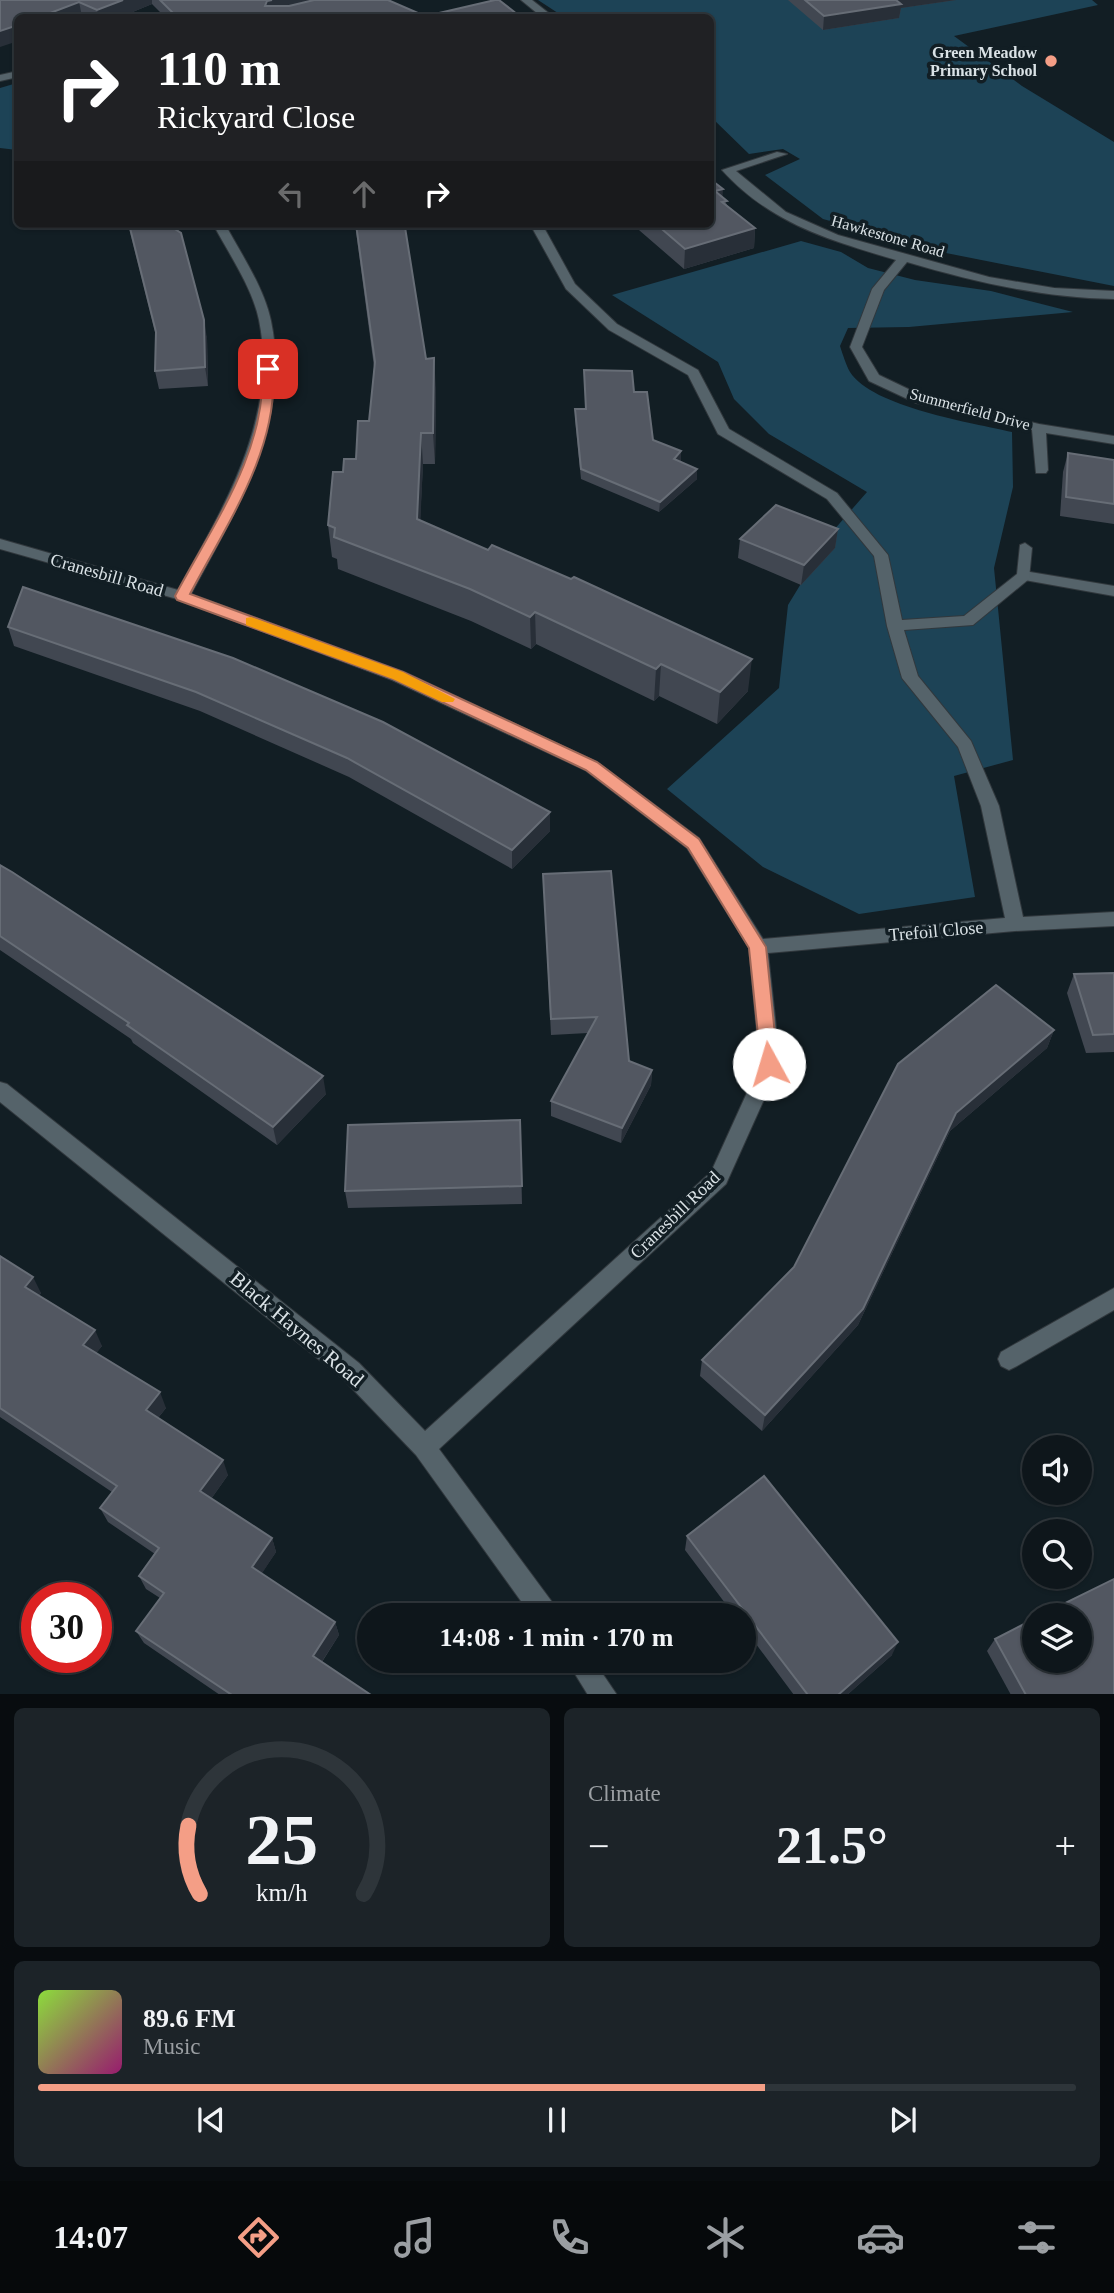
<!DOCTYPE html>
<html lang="en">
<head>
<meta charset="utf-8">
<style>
  body { margin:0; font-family:"Times New Roman",serif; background:#1c2328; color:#f1f3f6; height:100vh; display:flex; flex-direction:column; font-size:26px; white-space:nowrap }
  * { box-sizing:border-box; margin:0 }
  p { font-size:23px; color:#9b9fa3 }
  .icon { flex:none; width:38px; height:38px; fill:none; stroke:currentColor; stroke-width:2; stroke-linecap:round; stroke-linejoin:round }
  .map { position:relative; height:1694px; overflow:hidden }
  .details { display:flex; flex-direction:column; gap:14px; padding:14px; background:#080c0f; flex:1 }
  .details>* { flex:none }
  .guide { position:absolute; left:14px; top:14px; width:700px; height:214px; border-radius:10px; box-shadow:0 2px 5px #0004,0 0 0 2px #2e353a; background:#202124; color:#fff; overflow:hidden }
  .controls { position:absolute; left:1022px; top:1435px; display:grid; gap:14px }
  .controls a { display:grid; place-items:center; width:70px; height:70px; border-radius:50%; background:#0e161b; box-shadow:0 2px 5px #0004,0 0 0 2px #2e353a; font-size:35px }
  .speed { position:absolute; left:21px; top:1582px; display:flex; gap:14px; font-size:35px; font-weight:700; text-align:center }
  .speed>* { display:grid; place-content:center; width:91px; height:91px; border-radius:50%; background:#0e161b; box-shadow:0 2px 5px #0004,0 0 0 2px #2e353a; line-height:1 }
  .speed .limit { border:10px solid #d22; background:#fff; color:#111 }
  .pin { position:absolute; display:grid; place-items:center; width:60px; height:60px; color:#fff; margin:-30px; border-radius:14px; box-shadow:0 4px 10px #0006 }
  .me { position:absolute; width:77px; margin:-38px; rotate:354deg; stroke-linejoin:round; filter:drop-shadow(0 0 5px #0008) }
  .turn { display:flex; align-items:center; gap:24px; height:147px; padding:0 28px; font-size:32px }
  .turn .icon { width:91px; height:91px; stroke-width:2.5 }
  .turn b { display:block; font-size:49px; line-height:60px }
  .lanes { display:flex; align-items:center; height:66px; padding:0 28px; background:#0003; justify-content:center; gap:35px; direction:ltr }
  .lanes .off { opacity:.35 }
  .big { font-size:52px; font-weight:700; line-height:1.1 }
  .details .widget { flex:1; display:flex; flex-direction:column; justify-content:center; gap:10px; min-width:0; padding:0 24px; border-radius:10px; background:#1c2328 }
  .details .dial { align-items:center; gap:0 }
  .dial svg { height:182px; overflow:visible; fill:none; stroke:#2e353a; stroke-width:7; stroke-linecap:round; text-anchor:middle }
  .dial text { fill:#f1f3f6; stroke:none }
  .song { display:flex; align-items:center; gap:21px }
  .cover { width:84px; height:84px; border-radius:10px; background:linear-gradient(135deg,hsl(90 70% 55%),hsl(320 70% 35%)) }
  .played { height:7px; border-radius:4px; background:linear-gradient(90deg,#f49e86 70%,#2e353a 70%) }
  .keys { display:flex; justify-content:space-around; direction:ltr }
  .heat { display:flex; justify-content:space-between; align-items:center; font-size:38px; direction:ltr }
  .details .tiles { flex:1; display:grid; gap:14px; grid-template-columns:1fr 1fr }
  .widget:last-child { grid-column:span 2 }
  .trip { position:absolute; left:357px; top:1603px; width:399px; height:70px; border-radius:35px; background:#0e161b; box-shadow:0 2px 5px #0004,0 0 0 2px #2e353a; font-weight:700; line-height:70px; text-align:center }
  .tabs { display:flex; height:112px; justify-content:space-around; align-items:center; background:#06090b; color:#9b9fa3 }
  .tabs .icon { width:49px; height:49px }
  .tabs .current { color:#f49e86 }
  .tabs b { font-size:32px; color:#f1f3f6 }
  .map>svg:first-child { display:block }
  .green { fill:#1d4356 }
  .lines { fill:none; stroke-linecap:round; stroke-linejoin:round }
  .lane-casing { stroke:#31383d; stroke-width:2 }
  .street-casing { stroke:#31383d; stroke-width:2 }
  .lane { fill:#55636a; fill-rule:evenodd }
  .street { fill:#55636a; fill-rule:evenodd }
  .wall { fill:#414751 }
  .shaded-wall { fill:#282f38 }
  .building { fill:#525761; stroke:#676d76; stroke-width:2 }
  .route { fill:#f49e86; stroke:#9f6757; stroke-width:2 }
  .slow { fill:#f59e0b }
  .poi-dot { fill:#f49e86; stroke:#121e24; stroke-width:2.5 }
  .labels { text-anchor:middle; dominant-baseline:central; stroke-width:7; stroke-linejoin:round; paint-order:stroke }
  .far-poi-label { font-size:16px; font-weight:bold; fill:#dae2e6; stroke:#121e24; text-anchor:end }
  .far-street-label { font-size:16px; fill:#dae2e6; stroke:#121e24 }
  .street-label { font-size:18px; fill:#dae2e6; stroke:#121e24 }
  .near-street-label { font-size:21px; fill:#dae2e6; stroke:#121e24 }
</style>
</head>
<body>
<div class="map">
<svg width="1114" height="1695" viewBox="0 0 1114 1695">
  <rect width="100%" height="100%" fill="#121e24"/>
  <g class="green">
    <path d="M538 0H1092L1098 5 954 36 1022 86 1114 142V286L946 253 823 219 765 175 800 159 783 149 749 154 711 117 710 18 564 17Z"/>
    <path d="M17 83H18L17 150 0 148V88Z"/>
    <path d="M801 241 841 252 868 268 915 280 991 291 1073 312 909 327 848 328 840 346C843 355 846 365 850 372 872 407 973 423 1012 432L1013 487 994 568 1013 760 954 776 975 897 859 914 763 867 667 789 779 688 788 605 833 531 867 492 769 434 734 399 718 362 612 295Z"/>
  </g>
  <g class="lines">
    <defs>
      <g id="lane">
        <path d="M1024 571 1114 586V596L1019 579 1017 576 1019 573Z"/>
        <path d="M1114 1288V1310L1017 1366 1009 1370 1001 1366 998 1359 1001 1352Z"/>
      </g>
      <g id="street">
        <path d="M521 0H532L555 18H543Z"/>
        <path d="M18 71V77L0 81V75Z"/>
        <path d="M777 152 787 154 736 171 786 212 838 235 989 277 1054 288 1114 291V299C1043 298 975 282 907 262L884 290 862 347 879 375 925 397 1039 424 1114 436V444L1046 433 1048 470 1046 473H1036L1032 430 916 403 869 381 850 347 872 289 896 260C829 240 771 224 722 170Z"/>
        <path d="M213 224H225C241 254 264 287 271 321 292 421 236 510 191 594L404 672 597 762 699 838 763 939 1005 918 981 806 958 747 902 678 887 626 874 556 827 499 718 434 688 375 609 330 566 289 530 224H542L575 284 617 324 698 370 729 429 837 493 888 555 902 620 964 616 1017 574 1020 545 1025 543 1032 548 1029 579 973 625 904 630 918 676 971 741 999 806 1023 917 1114 912V926L1015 931 768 953 780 1064 726 1184 439 1449 555 1606 558 1615H531L416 1455 343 1379 0 1102V1082L7 1084 359 1363 425 1431 711 1172 760 1064 749 948 687 848 585 770 392 680 177 599 0 549V539L178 590C223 508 279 418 259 320 252 287 229 254 213 224Z"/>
        <path d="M567 1661H594L617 1695H588Z"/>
      </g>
    </defs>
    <use href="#lane" class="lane-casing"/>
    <use href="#street" class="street-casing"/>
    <use href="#lane" class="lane"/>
    <use href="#street" class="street"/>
  </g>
  <g class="wall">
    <path d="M0 0H388L418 18H166L152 4 118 18H85L82 16 78 18H18Z"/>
    <path d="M788 0H956L901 8 899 18 823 30Z"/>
    <path d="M723 197 727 205 755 228 754 248 684 269 632 224H710Z"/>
    <path d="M128 224H167L207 338 208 386 159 389 155 371 156 336Z"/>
    <path d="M355 224H400L426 359 436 389 435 464H423L420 521 748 691 717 724 659 696 654 701 536 644 531 649 471 621 338 569 337 559 332 557 328 525 343 472 356 459 369 421 374 367Z"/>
    <path d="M634 392 653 440 681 461 697 479 659 512 581 479 575 419V409H585Z"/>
    <path d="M1068 453 1114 460V524L1060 516 1063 472Z"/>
    <path d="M838 529 835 548 801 585 738 558 740 539Z"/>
    <path d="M23 587 550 831 512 869 349 777 200 711 14 646 8 627Z"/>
    <path d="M0 865 326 1094 277 1145 133 1043 131 1039 0 950Z"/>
    <path d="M543 874 629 1061 652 1070 651 1085 621 1143 551 1116V1101L588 1033 551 1035Z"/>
    <path d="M1114 973V1052L1086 1053 1067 993 1074 974Z"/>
    <path d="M1054 1030 1047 1048 950 1131 858 1325 762 1431 700 1376 702 1360Z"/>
    <path d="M520 1120 522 1204 348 1208 345 1191Z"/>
    <path d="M0 1256 41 1293 39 1296 102 1346 96 1353 166 1408 158 1418 228 1475 211 1499 272 1538 276 1552 261 1574 335 1622 339 1635 322 1662 371 1695H220L144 1643 136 1631 160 1598 146 1589 139 1576 155 1554 108 1522 100 1508 112 1492 0 1417Z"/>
    <path d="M687 1536 892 1655 847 1695H794L744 1628V1615H734L685 1550Z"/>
    <path d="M995 1639 1114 1695H1011L987 1651Z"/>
  </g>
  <g class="shaded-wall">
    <path d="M123 0H152V4L118 18H99L97 10Z"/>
    <path d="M272 0H339L268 15 265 6 267 1Z"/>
    <path d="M890 0H956L901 8 899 18 823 30 824 16Z"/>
    <path d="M79 2 82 16 78 18H37Z"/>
    <path d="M418 13V18H398Z"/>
    <path d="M18 25V41L0 47V31Z"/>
    <path d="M723 189 722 209 715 191Z"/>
    <path d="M755 228 754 248 684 269 685 249Z"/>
    <path d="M204 320 207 338 208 386 205 367Z"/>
    <path d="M434 358 436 389 435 464 433 433Z"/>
    <path d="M421 433 423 464 419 551 417 519Z"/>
    <path d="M681 451V461L673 469 674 459Z"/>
    <path d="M697 469V479L659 512 660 502Z"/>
    <path d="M838 529 835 548 801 585 804 565Z"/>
    <path d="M535 612 536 644 531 649 530 617Z"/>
    <path d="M752 659 748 691 717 724 720 692Z"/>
    <path d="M661 664 659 696 654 701 656 669Z"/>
    <path d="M550 812V831L512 869V850Z"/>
    <path d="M1054 1030 1047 1048 950 1131 858 1325 762 1431 765 1415 956 1113Z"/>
    <path d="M652 1070 651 1085 621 1143 622 1128Z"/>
    <path d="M323 1076 326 1094 277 1145 273 1127Z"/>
    <path d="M33 1277 41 1293 33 1303 25 1287Z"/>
    <path d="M95 1330 102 1346 91 1360 83 1345Z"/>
    <path d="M160 1392 166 1408 152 1425 146 1410Z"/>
    <path d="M223 1460 228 1475 206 1506 200 1491Z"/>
    <path d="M272 1538 276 1552 257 1581 252 1567Z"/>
    <path d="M335 1622 339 1635 317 1669 313 1656Z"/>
    <path d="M898 1642 892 1655 847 1695H838Z"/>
  </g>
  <g class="building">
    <path d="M0 0H123L97 10 79 2 37 18H18V25L0 31Z"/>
    <path d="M160 0H272L267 1 265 6H289L314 0H388L418 13 398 18H178Z"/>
    <path d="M495 0H499L522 18H446L439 13Z"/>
    <path d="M805 0H896L901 4 824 16Z"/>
    <path d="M710 179 723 189 715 191 727 201 722 202 755 228 685 249 656 224H710Z"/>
    <path d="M129 224H167L181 233 204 320 205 367 155 371 156 332Z"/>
    <path d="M356 224H400L405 227 426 359 434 358 433 433H421L417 519 488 550 492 545 571 579 574 577 752 659 720 692 661 664 656 669 535 612 530 617 470 589 334 537 335 528 328 525 333 472H343L344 459H356L358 421H369L375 362Z"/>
    <path d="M584 370 632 371 634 392H647L653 440 681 451 674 459 697 469 660 502 581 469 575 409H586Z"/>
    <path d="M1068 453 1114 460V504L1066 497Z"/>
    <path d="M776 505 838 529 804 565 740 539Z"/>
    <path d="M23 587 233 658 383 722 550 812 512 850 347 758 196 692 8 627Z"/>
    <path d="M0 865 12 872 323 1076 273 1127 127 1025 129 1023 0 936Z"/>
    <path d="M611 871 629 1061 652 1070 622 1128 551 1101 597 1017 551 1019 543 874Z"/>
    <path d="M1114 973V1034L1093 1035 1074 974Z"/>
    <path d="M996 985 1054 1030 956 1113 863 1309 765 1415 702 1360 794 1267 898 1064Z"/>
    <path d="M520 1120 522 1186 345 1191 348 1125Z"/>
    <path d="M0 1256 33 1277 25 1287 95 1330 83 1345 160 1392 146 1410 223 1460 200 1491 272 1538 252 1567 335 1622 313 1656 371 1695H232L136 1631 164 1593 139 1576 159 1548 100 1508 117 1486 0 1408Z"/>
    <path d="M764 1476 898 1642 838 1695H808L687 1536Z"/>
    <path d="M1114 1579V1695H1026L995 1639 1034 1619V1661H1080V1615H1041Z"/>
  </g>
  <path class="route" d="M268 365 273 369C279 450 226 525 190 594L403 672 597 762 699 839 766 947 778 1064 776 1070 769 1072 761 1064 749 948 688 848 586 770 393 679 177 600 175 596C212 526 267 451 262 369Z"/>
  <path class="slow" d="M251 617 403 672 455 699 453 702H442L393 679 246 625V618Z"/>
  <circle class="poi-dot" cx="1051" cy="61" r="7"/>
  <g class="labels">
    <g class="far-poi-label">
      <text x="1037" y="52">Green Meadow<tspan x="1037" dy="18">Primary School</tspan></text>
    </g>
    <g class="far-street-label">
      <text transform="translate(888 236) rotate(16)">Hawkestone Road</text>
      <text transform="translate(970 409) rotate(15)">Summerfield Drive</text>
    </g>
    <g class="street-label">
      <text transform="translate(107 575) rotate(16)">Cranesbill Road</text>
      <text transform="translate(936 931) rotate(-5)">Trefoil Close</text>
      <text transform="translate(675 1215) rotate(-44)">Cranesbill Road</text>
    </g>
    <g class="near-street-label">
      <text transform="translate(297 1329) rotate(40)">Black Haynes Road</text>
    </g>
  </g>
</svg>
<div class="controls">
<a><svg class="icon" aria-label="sound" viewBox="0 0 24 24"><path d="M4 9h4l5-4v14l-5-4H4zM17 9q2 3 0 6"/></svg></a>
<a><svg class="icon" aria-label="search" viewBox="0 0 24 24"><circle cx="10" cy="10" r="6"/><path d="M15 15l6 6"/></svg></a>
<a><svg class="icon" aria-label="layers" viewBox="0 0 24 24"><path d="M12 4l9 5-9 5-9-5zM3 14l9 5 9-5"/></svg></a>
</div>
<div class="speed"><div class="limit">30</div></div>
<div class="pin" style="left:268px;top:369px;background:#d93025"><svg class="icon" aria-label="arrive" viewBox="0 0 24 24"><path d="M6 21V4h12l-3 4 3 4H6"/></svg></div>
<svg class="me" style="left:769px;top:1064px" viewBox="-20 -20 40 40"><circle r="19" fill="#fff"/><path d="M0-13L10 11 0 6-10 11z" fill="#f49e86"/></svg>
<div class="trip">14:08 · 1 min · 170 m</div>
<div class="guide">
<div class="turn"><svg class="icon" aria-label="right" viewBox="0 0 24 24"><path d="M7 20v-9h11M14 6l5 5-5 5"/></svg><div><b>110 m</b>Rickyard Close</div></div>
<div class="lanes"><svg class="icon off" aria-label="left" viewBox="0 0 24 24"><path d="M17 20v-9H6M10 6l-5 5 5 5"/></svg><svg class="icon off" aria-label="ahead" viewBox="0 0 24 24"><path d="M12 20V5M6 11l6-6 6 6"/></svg><svg class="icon" aria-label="right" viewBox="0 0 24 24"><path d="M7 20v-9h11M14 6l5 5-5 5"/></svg></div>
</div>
</div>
<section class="details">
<div class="tiles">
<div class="widget dial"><svg viewBox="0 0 100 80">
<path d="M14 69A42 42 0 1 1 86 69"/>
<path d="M14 69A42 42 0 0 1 9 39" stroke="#f49e86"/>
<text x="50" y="56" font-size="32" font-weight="700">25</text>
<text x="50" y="72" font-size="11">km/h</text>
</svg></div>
<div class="widget"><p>Climate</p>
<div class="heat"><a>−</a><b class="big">21.5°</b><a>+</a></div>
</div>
<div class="widget">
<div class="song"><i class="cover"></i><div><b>89.6 FM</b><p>Music</p></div></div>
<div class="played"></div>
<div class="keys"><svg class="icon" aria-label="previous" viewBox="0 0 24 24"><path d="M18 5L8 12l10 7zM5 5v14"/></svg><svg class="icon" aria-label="pause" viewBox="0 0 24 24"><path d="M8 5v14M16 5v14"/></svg><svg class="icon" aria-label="next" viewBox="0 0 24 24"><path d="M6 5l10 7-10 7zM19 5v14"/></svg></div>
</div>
</div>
</section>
<nav class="tabs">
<b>14:07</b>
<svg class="icon current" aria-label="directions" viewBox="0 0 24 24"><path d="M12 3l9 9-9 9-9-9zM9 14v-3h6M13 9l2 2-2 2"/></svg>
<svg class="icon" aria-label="music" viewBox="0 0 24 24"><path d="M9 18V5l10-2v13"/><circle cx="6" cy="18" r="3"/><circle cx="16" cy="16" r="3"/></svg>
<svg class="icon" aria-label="phone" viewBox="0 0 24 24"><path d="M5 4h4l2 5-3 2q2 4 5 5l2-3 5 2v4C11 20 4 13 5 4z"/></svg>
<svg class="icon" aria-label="climate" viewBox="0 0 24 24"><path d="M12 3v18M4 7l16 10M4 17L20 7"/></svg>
<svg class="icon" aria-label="car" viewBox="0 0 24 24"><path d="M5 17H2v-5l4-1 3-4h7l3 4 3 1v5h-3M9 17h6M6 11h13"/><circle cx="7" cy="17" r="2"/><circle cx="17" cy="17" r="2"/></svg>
<svg class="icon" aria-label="filters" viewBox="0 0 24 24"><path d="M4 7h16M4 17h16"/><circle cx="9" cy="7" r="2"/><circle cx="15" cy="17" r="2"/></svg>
</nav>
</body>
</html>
